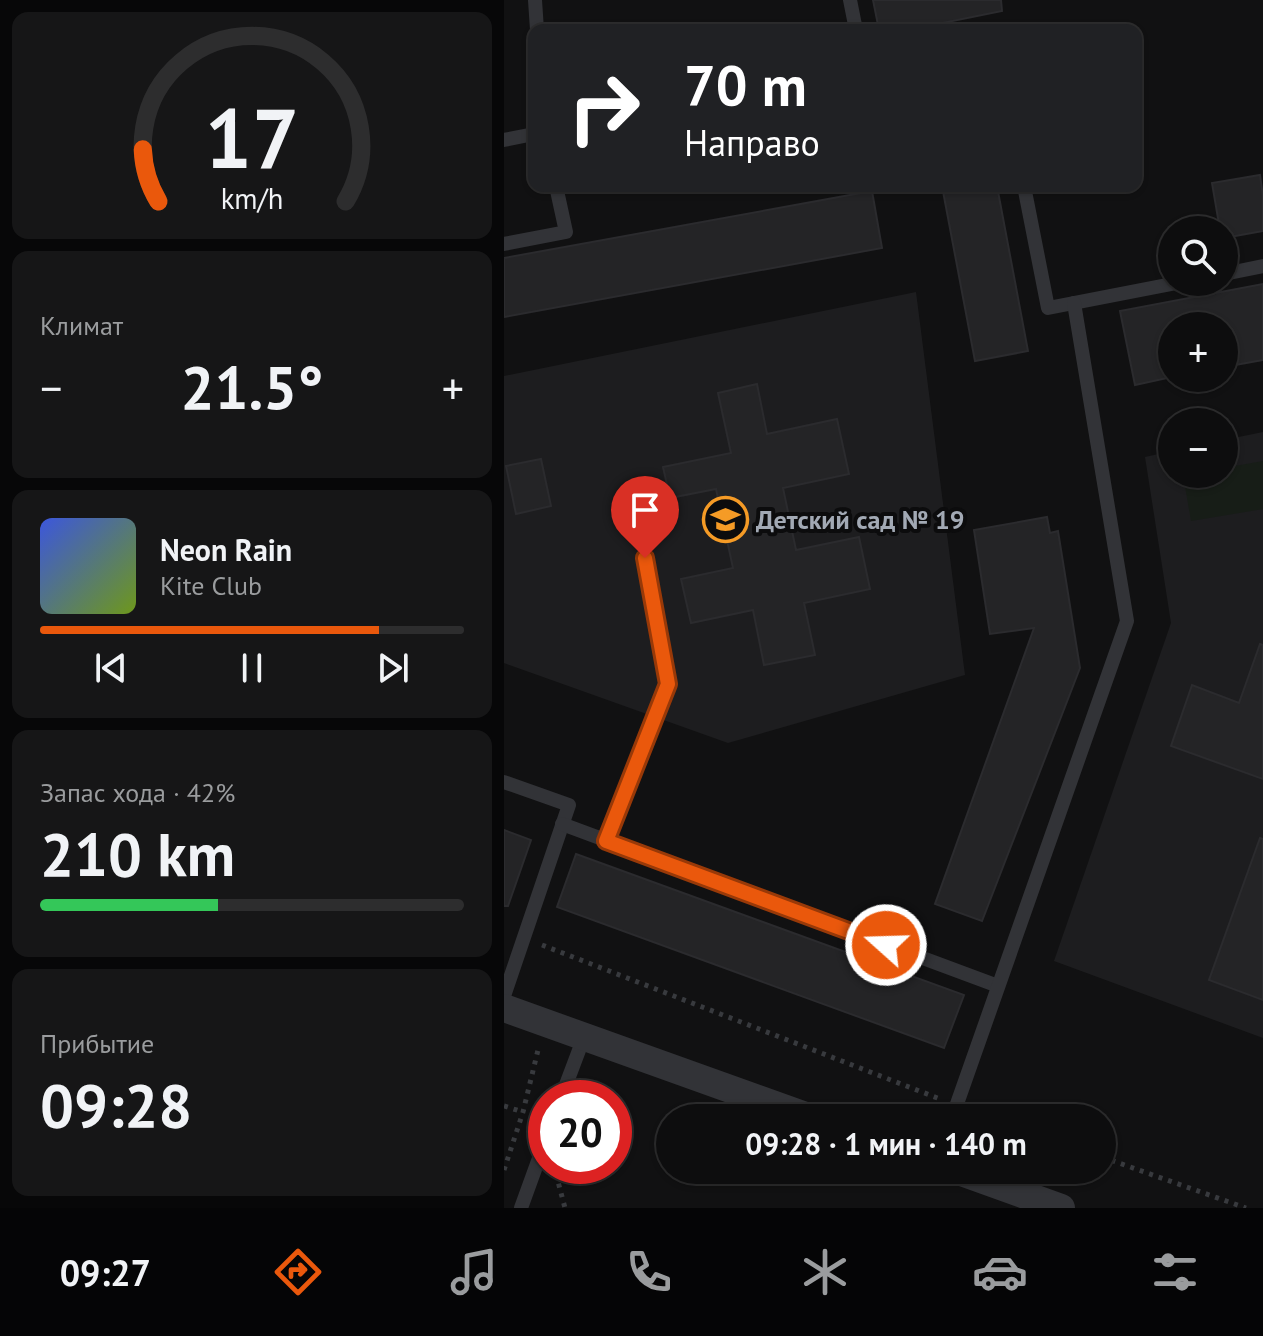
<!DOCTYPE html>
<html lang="ru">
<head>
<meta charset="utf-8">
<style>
  body { margin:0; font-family:"PT Sans",sans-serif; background:#161617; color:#f1f3f6; height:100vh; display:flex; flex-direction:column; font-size:30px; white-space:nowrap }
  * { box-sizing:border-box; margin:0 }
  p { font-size:26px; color:#9a9c9e }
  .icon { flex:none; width:44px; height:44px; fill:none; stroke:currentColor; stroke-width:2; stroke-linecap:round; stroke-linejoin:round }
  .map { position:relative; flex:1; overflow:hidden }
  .panel { display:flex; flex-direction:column; gap:12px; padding:12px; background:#070708; width:504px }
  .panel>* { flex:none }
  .guide { position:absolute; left:24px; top:24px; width:614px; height:168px; border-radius:16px; box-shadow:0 2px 6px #0004,0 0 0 2px #2d2d2e; background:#202124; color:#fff; overflow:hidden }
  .fabs { position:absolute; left:654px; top:216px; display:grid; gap:16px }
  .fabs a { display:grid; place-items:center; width:80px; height:80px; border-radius:50%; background:#0d0d0e; box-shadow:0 2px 6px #0004,0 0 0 2px #2d2d2e; font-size:40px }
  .speed { position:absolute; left:24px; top:1080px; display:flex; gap:16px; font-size:40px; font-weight:700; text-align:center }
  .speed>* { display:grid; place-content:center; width:104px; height:104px; border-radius:50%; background:#0d0d0e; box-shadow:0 2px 6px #0004,0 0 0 2px #2d2d2e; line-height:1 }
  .speed .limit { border:12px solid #d22; background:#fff; color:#111 }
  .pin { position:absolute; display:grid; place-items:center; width:68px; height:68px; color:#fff; margin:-82px -34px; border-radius:50% 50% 50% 0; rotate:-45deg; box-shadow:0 0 8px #0007 }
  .pin .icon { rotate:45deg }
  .me { position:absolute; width:88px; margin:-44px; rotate:290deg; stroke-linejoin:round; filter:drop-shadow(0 0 6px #0008) }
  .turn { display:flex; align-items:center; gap:28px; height:168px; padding:0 24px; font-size:36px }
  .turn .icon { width:104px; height:104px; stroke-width:2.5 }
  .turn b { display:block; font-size:56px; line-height:68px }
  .big { font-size:60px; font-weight:700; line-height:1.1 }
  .panel .widget { flex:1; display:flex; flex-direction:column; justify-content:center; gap:12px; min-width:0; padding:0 28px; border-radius:16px; background:#161617 }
  .panel .dial { align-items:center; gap:0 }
  .dial svg { height:208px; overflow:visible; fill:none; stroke:#2d2d2e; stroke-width:7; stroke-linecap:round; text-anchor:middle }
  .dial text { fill:#f1f3f6; stroke:none }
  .song { display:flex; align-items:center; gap:24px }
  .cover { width:96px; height:96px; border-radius:12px; background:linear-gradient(135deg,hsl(230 70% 55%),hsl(80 70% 35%)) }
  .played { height:8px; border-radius:4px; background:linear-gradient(90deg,#ea580c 80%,#2d2d2e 80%) }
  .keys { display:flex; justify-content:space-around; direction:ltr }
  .heat { display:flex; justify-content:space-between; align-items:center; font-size:44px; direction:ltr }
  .charge { height:12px; border-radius:6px; background:linear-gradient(90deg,#34c759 42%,#2d2d2e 0) }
  .trip { position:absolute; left:152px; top:1104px; width:460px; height:80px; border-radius:40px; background:#0d0d0e; box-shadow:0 2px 6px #0004,0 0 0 2px #2d2d2e; font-weight:700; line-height:80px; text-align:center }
  .tab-bar { display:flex; height:128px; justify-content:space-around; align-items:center; background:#050506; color:#9a9c9e }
  .tab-bar .icon { width:56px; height:56px }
  .tab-bar .selected { color:#ea580c }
  .tab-bar b { font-size:36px; color:#f1f3f6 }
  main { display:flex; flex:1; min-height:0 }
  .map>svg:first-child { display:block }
  .built { fill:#1d1d1f }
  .green { fill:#171d17 }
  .building { fill:#242426; stroke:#2b2b2e; stroke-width:2 }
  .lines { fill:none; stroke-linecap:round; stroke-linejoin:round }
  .path { stroke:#383a3e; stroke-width:5; stroke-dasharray:4 6; stroke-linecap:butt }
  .lane { stroke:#323337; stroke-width:14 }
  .street { stroke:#323337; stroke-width:28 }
  .route-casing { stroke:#983908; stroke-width:20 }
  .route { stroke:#ea580c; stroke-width:14 }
  .labels { text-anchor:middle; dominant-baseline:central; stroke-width:8; stroke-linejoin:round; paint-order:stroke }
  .poi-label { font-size:26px; font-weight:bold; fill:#a2a9b4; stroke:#0c0c0d; text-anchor:start }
</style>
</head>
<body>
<main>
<section class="panel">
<div class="widget dial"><svg viewBox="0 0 100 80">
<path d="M14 69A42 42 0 1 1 86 69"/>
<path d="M14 69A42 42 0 0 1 8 49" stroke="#ea580c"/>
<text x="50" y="56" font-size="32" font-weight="700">17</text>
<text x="50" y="72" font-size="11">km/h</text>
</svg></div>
<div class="widget"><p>Климат</p>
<div class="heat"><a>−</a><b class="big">21.5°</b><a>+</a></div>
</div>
<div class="widget">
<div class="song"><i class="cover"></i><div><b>Neon Rain</b><p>Kite Club</p></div></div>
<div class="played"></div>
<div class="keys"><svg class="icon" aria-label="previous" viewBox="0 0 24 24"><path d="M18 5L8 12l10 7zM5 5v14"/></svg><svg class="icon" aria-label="pause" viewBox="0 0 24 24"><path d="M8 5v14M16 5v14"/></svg><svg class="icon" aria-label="next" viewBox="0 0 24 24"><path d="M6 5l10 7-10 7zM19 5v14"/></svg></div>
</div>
<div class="widget"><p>Запас хода · 42%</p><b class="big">210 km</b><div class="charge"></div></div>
<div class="widget"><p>Прибытие</p><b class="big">09:28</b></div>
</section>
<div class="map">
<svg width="759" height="1208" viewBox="0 0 759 1208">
  <rect width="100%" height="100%" fill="#111112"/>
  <g class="built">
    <path d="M412 292 461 675 224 743 0 663V376Z"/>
    <path d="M759 432V1038L550 961 667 623 641 457 668 451V474H720V440Z"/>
  </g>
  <path class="green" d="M759 461V509L687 521 679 475 720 474V468Z"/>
  <g class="building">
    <path d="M369 0H497L498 11 404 30H375Z"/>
    <path d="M756 175 759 196V231L720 238V230H716L708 183Z"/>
    <path d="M438 186H493L524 351 471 361Z"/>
    <path d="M368 191 378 248 0 317V258Z"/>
    <path d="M759 284V360L720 367V326H668V377L631 385 616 311Z"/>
    <path d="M253 384 263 434 333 419 345 474 279 488 292 550 355 537 366 589 300 603 311 655 260 665 249 610 187 623 177 579 229 568 212 489 166 498 159 467 227 453 214 393Z"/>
    <path d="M37 459 47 506 12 514 2 466Z"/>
    <path d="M543 517 546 533 554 531 576 668 478 921 431 904 530 628 486 634 470 530Z"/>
    <path d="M756 644 759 645V779L667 746 688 685 735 703Z"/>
    <path d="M0 830 27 840 4 906H0Z"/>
    <path d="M756 838 759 839V1000L705 980Z"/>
    <path d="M72 854 460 995 440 1048 53 907Z"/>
  </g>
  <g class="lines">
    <g class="path">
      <path d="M38 945 436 1099"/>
      <path d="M0 1106 19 1112"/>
      <path d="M471 1112 489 1118"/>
      <path d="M598 1157 742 1208"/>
      <path d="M0 1170 19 1112 34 1050"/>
      <path d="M52 1174 61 1208"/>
    </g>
    <g class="lane">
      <path d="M31 0 33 30"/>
      <path d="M346 0 352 30"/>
      <path d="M0 140 30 134"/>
      <path d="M520 186 544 308 678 282"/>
      <path d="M0 244 62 232 52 186"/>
      <path d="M720 274 759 266"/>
      <path d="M0 782 65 805 0 996"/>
      <path d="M58 824 494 986"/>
      <path d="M102 841 164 684 141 558"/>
      <path d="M57 1098 80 1037"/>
      <path d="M448 1118 623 621 570 303"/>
      <path d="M17 1208 42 1139"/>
    </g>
    <g class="street">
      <path d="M0 1008 307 1118"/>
      <path d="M452 1170 557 1208"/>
    </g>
  </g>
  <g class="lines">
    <defs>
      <path id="route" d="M141 558 164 684 102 841 382 945"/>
    </defs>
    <use href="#route" class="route-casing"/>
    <use href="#route" class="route"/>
  </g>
  <defs>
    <symbol id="school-ring" viewBox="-11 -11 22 22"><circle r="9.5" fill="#0c0c0d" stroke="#f59b26" stroke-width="1.5"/><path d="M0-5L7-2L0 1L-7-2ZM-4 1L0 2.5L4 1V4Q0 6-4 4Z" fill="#f59b26"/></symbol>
  </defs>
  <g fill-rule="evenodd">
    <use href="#school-ring" x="196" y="494" width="51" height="51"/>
  </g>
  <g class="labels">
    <g class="poi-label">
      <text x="252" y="519">Детский сад № 19</text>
    </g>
  </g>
</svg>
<div class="fabs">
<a><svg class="icon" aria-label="search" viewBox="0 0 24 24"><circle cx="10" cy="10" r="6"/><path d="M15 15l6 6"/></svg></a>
<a>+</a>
<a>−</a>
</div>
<div class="speed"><div class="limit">20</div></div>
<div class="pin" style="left:141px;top:558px;background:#d93025"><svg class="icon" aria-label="arrive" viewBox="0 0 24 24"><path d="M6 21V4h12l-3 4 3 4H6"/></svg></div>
<svg class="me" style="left:382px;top:945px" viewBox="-20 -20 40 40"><circle r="17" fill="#ea580c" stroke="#fff" stroke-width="3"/><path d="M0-11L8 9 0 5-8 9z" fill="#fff"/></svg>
<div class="trip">09:28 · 1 мин · 140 m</div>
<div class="guide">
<div class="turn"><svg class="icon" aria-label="right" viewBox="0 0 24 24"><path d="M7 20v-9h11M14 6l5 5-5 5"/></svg><div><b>70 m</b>Направо</div></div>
</div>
</div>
</main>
<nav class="tab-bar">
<b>09:27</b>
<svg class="icon selected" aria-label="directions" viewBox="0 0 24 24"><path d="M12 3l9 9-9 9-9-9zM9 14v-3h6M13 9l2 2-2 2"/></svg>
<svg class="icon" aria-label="music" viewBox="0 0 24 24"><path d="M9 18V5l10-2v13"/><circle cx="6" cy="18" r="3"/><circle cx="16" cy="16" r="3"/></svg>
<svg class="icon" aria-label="phone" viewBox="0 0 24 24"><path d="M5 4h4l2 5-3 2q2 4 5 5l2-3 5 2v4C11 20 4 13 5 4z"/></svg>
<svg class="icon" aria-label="climate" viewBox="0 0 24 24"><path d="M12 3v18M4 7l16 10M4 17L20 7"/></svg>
<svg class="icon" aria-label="car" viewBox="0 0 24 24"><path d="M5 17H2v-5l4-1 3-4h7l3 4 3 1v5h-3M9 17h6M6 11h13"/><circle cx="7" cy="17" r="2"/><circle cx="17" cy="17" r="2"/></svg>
<svg class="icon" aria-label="filters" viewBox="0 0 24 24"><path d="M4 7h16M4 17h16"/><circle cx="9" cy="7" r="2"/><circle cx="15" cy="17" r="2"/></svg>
</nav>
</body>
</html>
